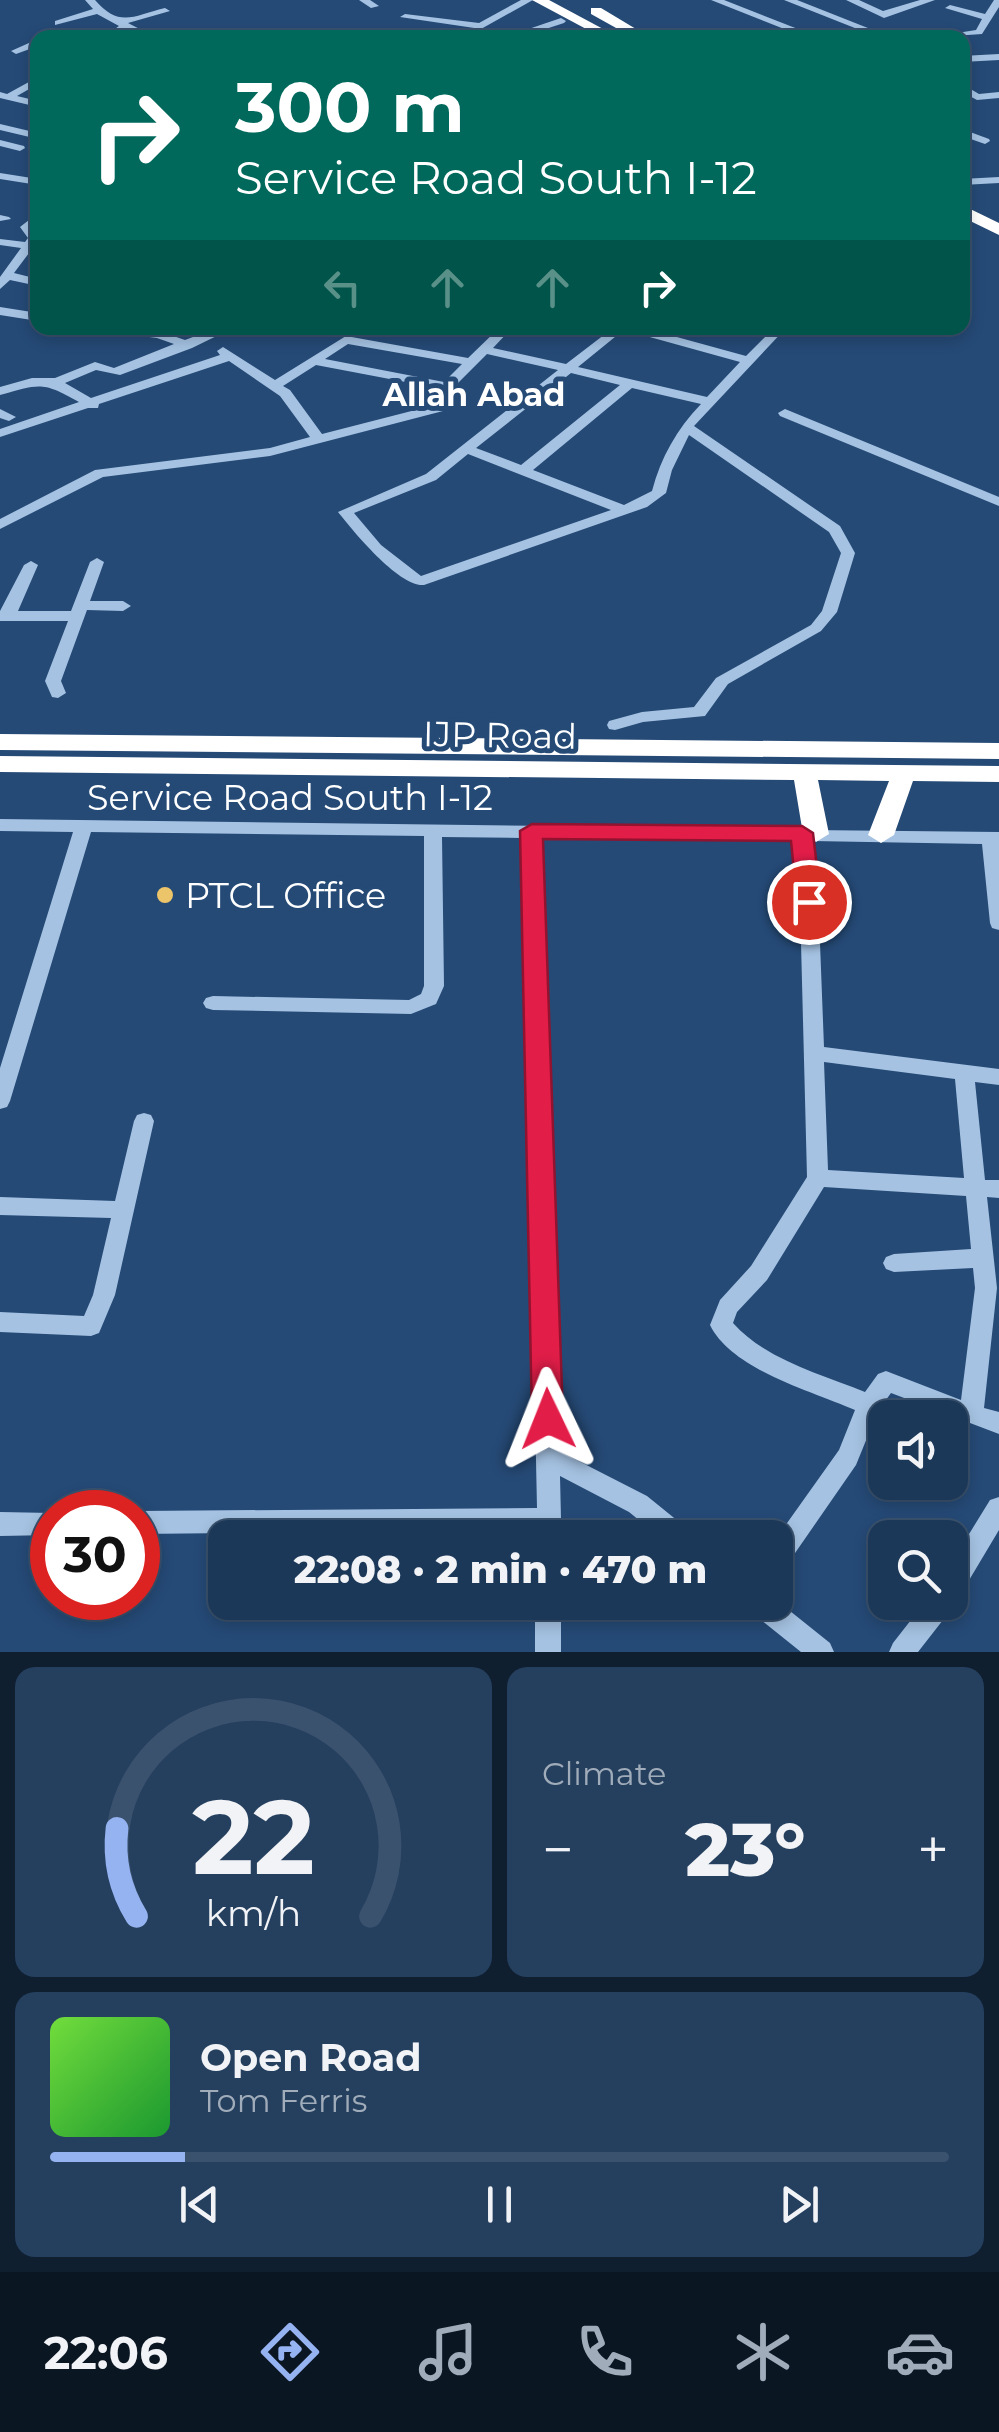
<!DOCTYPE html>
<html lang="en">
<head>
<meta charset="utf-8">
<style>
  body { margin:0; font-family:Montserrat,sans-serif; background:#253f5e; color:#f1f3f6; height:100vh; display:flex; flex-direction:column; font-size:38px; white-space:nowrap }
  * { box-sizing:border-box; margin:0 }
  p { font-size:32px; color:#a0acba }
  .icon { flex:none; width:55px; height:55px; fill:none; stroke:currentColor; stroke-width:2; stroke-linecap:round; stroke-linejoin:round }
  .map { position:relative; height:1652px; overflow:hidden }
  .panel { display:flex; flex-direction:column; gap:15px; padding:15px; background:#0f1f30; flex:1 }
  .panel>* { flex:none }
  .top-card { position:absolute; left:30px; top:30px; width:940px; height:305px; border-radius:20px; box-shadow:0 5px 15px #0003,0 0 0 2px #3a526e; background:#00695c; color:#fff; overflow:hidden }
  .tools { position:absolute; left:868px; top:1400px; display:grid; gap:20px }
  .tools a { display:grid; place-items:center; width:100px; height:100px; border-radius:20px; background:#1c3858; box-shadow:0 5px 15px #0003,0 0 0 2px #3a526e; font-size:50px }
  .speed { position:absolute; left:30px; top:1490px; display:flex; gap:20px; font-size:50px; font-weight:700; text-align:center }
  .speed>* { display:grid; place-content:center; width:130px; height:130px; border-radius:50%; background:#1c3858; box-shadow:0 5px 15px #0003,0 0 0 2px #3a526e; line-height:1 }
  .speed .limit { border:15px solid #d22; background:#fff; color:#111 }
  .pin { position:absolute; display:grid; place-items:center; width:85px; height:85px; color:#fff; margin:-42px; border:5px solid #fff; border-radius:50%; box-shadow:0 2px 10px #0007 }
  .me { position:absolute; width:110px; margin:-55px; rotate:358deg; stroke-linejoin:round; filter:drop-shadow(0 0 8px #0008) }
  .turn { display:flex; align-items:center; gap:35px; height:210px; padding:0 40px; font-size:45px }
  .turn .icon { width:130px; height:130px; stroke-width:2.5 }
  .turn b { display:block; font-size:70px; line-height:85px }
  .lanes { display:flex; align-items:center; height:95px; padding:0 40px; background:#0003; justify-content:center; gap:50px; direction:ltr }
  .lanes .off { opacity:.35 }
  .big { font-size:75px; font-weight:800; line-height:1.1 }
  .panel .widget { flex:1; display:flex; flex-direction:column; justify-content:center; gap:15px; min-width:0; padding:0 35px; border-radius:20px; background:#253f5e }
  .panel .dial { align-items:center; gap:0 }
  .dial svg { height:260px; overflow:visible; fill:none; stroke:#3a526e; stroke-width:7; stroke-linecap:round; text-anchor:middle }
  .dial text { fill:#f1f3f6; stroke:none }
  .song { display:flex; align-items:center; gap:30px }
  .cover { width:120px; height:120px; border-radius:15px; background:linear-gradient(135deg,hsl(100 70% 55%),hsl(130 70% 35%)) }
  .played { height:10px; border-radius:5px; background:linear-gradient(90deg,#95b2f1 15%,#3a526e 15%) }
  .keys { display:flex; justify-content:space-around; direction:ltr }
  .heat { display:flex; justify-content:space-between; align-items:center; font-size:55px; direction:ltr }
  .panel .tiles { flex:1; display:grid; gap:15px; grid-template-columns:1fr 1fr }
  .widget:last-child { grid-column:span 2 }
  .trip { position:absolute; left:208px; top:1520px; width:585px; height:100px; border-radius:20px; background:#1c3858; box-shadow:0 5px 15px #0003,0 0 0 2px #3a526e; font-weight:800; line-height:100px; text-align:center }
  .tab-bar { display:flex; height:160px; justify-content:space-around; align-items:center; background:#0b1623; color:#a0acba }
  .tab-bar .icon { width:70px; height:70px }
  .tab-bar .current { color:#95b2f1 }
  .tab-bar b { font-size:45px; color:#f1f3f6 }
  .map>svg:first-child { display:block }
  .lines { fill:none; stroke-linecap:round; stroke-linejoin:round }
  .minor { fill:#a5c2e2; fill-rule:evenodd }
  .highway { fill:#fff; fill-rule:evenodd }
  .route { fill:#e11d48; stroke:#92132f; stroke-width:2.5 }
  .poi-dot { fill:#ecc46a; stroke:#254a76; stroke-width:4 }
  .labels { text-anchor:middle; dominant-baseline:central; stroke-width:10; stroke-linejoin:round; paint-order:stroke }
  .far-neighbourhood-label { font-size:32px; font-weight:bold; fill:#fff; stroke:#254a76 }
  .street-label { font-size:35px; fill:#fff; stroke:#254a76 }
  .poi-label { font-size:35px; fill:#fff; stroke:#254a76; text-anchor:start }
</style>
</head>
<body>
<div class="map">
<svg width="999" height="1652" viewBox="0 0 999 1652">
  <rect width="100%" height="100%" fill="#254a76"/>
  <g class="lines">
    <g class="minor">
      <path d="M85 0H95C119 28 133 16 165 8L170 11 128 23 157 38H144L126 30 113 38H102L119 26 97 14 55 25V21L93 9Z"/>
      <path d="M359 0H370L379 6 371 8Z"/>
      <path d="M521 0H533L481 29 400 17 405 14 479 23Z"/>
      <path d="M711 0H724L821 38H807Z"/>
      <path d="M784 0H797L878 32 870 34Z"/>
      <path d="M846 0H859L883 11 920 0H935L884 18Z"/>
      <path d="M994 0H999V7L982 34 925 38 976 30 982 19 945 8 950 5 985 14Z"/>
      <path d="M561 18 566 21 564 23 518 38H502Z"/>
      <path d="M38 39V46L16 54 11 51Z"/>
      <path d="M999 54V60L962 62V56Z"/>
      <path d="M38 77V84L17 96 38 101V107L0 98V92L7 94Z"/>
      <path d="M962 84 979 94 999 92V98L977 100 962 92Z"/>
      <path d="M0 124 38 133V139L0 130Z"/>
      <path d="M962 129 989 139 990 141 985 144 962 136Z"/>
      <path d="M0 140 24 146 25 148 20 151 0 146Z"/>
      <path d="M0 173 38 179V185L0 179Z"/>
      <path d="M999 177V183L962 185V179Z"/>
      <path d="M38 213V223L32 227 38 235V241L14 273 38 279V286L10 280 0 289V277L21 248 0 245V239L25 242 28 238 20 227Z"/>
      <path d="M0 215 9 217 11 219 0 221Z"/>
      <path d="M0 307 38 313V321L0 315Z"/>
      <path d="M105 328H133L159 331 185 340 217 328H233L192 348 120 375 96 370 65 383 91 398 220 355 217 351 223 347 275 380 346 336 468 358 499 328H512L493 348 566 364 613 328H644L746 356 774 328H786L694 426 840 526 855 553 837 612 821 631 728 684 705 716 643 722 615 730 609 729 607 725 609 721 642 712 694 707 716 678 811 625 822 611 841 553 829 532 689 435 672 470 666 493 647 507 424 585C399 587 354 532 338 512L426 474 558 370 487 354 443 398V411L270 456 103 477 0 529V519L95 470 270 448 310 437 280 396 229 361 99 404 98 408H88L0 437V429L79 402C42 381 40 384 0 395V387L32 378H55L95 362 114 368 174 344 157 338 111 332ZM626 328 628 331 740 362 707 397 578 367ZM348 344 462 364 444 382 325 359ZM316 365 437 388 429 397 431 406 322 434 290 390 283 386ZM571 373 620 385 521 465 476 448ZM632 388 701 404C677 429 661 457 652 491L624 505 533 470ZM468 454 611 510 421 576 381 545 354 513 436 480Z"/>
      <path d="M0 409 16 417 9 421 0 418Z"/>
      <path d="M785 409 999 497V506L780 416 778 413Z"/>
      <path d="M97 558 104 562 90 601H123L131 606 123 611 87 610 61 681 66 693 58 698 52 697 45 681 68 621H0V611L24 565 31 561 38 565 18 611H71L90 562Z"/>
      <path d="M0 819 795 829 802 827 809 830 999 832V930L992 928 990 923 982 844 812 841 817 865 824 1047 999 1069V1085L975 1082 985 1180H999V1198L987 1197 997 1288 984 1408 999 1412V1434L891 1393 878 1411 856 1465 784 1569 775 1573V1540L839 1450 855 1410C812 1391 732 1370 710 1325L720 1300 751 1266 807 1177 799 865 795 841 541 838 559 1451 647 1496 689 1530 692 1538H661L629 1512 560 1476 561 1519 558 1527 549 1530 138 1534 135 1512 138 1511 537 1508 523 838 442 837 444 986 436 1004 411 1014 213 1010 206 1008 203 1003 206 998 213 996 409 1000 421 994 424 986V836L91 832 10 1101 7 1107 0 1109V1068L73 832 0 831ZM824 1062 955 1079 964 1178 828 1170ZM824 1187 966 1196 971 1249 894 1254 886 1257 883 1263 886 1269 894 1272 973 1268 975 1288 961 1400 886 1371 878 1374 865 1392C821 1374 766 1360 733 1323L737 1312 767 1280Z"/>
      <path d="M144 1113 151 1115 154 1121 115 1295 99 1333 91 1336 0 1332V1312L84 1316 93 1295 111 1218 0 1215V1197L115 1201 134 1121 137 1115Z"/>
      <path d="M999 1497V1530L959 1597 952 1599 950 1611 918 1652H889L893 1643 925 1602H950V1565L990 1500Z"/>
      <path d="M0 1512 52 1513V1535L0 1536Z"/>
      <path d="M775 1599 830 1643 834 1652H801L750 1611 747 1602H775Z"/>
      <rect x="535" y="1602" width="26" height="50"/>
    </g>
    <g class="highway">
      <path d="M532 0H549L620 38H603Z"/>
      <path d="M591 8H601L651 38H634L591 14Z"/>
      <path d="M962 205 999 223V235L962 217Z"/>
      <path d="M0 734 999 743V759L0 750Z"/>
      <path d="M0 756 999 766V782L913 781 894 835 881 843 868 835 889 781 818 780 829 834 816 842 803 834 794 780 0 772Z"/>
    </g>
  </g>
  <path class="route" d="M532 824 802 826 813 833 821 902 809 911 797 902 791 841 543 839 563 1419 559 1429 548 1433 537 1429 532 1419 520 831Z"/>
  <circle class="poi-dot" cx="165" cy="895" r="10"/>
  <g class="labels">
    <g class="far-neighbourhood-label">
      <text x="474" y="394">Allah Abad</text>
    </g>
    <g class="street-label">
      <text transform="translate(500 735) rotate(1)">IJP Road</text>
      <text x="290" y="797">Service Road South I-12</text>
    </g>
    <g class="poi-label">
      <text x="185" y="895">PTCL Office</text>
    </g>
  </g>
</svg>
<div class="tools">
<a><svg class="icon" aria-label="sound" viewBox="0 0 24 24"><path d="M4 9h4l5-4v14l-5-4H4zM17 9q2 3 0 6"/></svg></a>
<a><svg class="icon" aria-label="search" viewBox="0 0 24 24"><circle cx="10" cy="10" r="6"/><path d="M15 15l6 6"/></svg></a>
</div>
<div class="speed"><div class="limit">30</div></div>
<div class="pin" style="left:809px;top:902px;background:#d93025"><svg class="icon" aria-label="arrive" viewBox="0 0 24 24"><path d="M6 21V4h12l-3 4 3 4H6"/></svg></div>
<svg class="me" style="left:548px;top:1419px" viewBox="-20 -20 40 40"><path d="M0-17L14 15 0 8-14 15z" fill="#e11d48" stroke="#fff" stroke-width="4"/></svg>
<div class="trip">22:08 · 2 min · 470 m</div>
<div class="top-card">
<div class="turn"><svg class="icon" aria-label="right" viewBox="0 0 24 24"><path d="M7 20v-9h11M14 6l5 5-5 5"/></svg><div><b>300 m</b>Service Road South I-12</div></div>
<div class="lanes"><svg class="icon off" aria-label="left" viewBox="0 0 24 24"><path d="M17 20v-9H6M10 6l-5 5 5 5"/></svg><svg class="icon off" aria-label="ahead" viewBox="0 0 24 24"><path d="M12 20V5M6 11l6-6 6 6"/></svg><svg class="icon off" aria-label="ahead" viewBox="0 0 24 24"><path d="M12 20V5M6 11l6-6 6 6"/></svg><svg class="icon" aria-label="right" viewBox="0 0 24 24"><path d="M7 20v-9h11M14 6l5 5-5 5"/></svg></div>
</div>
</div>
<section class="panel">
<div class="tiles">
<div class="widget dial"><svg viewBox="0 0 100 80">
<path d="M14 69A42 42 0 1 1 86 69"/>
<path d="M14 69A42 42 0 0 1 8 42" stroke="#95b2f1"/>
<text x="50" y="56" font-size="32" font-weight="700">22</text>
<text x="50" y="72" font-size="11">km/h</text>
</svg></div>
<div class="widget"><p>Climate</p>
<div class="heat"><a>−</a><b class="big">23°</b><a>+</a></div>
</div>
<div class="widget">
<div class="song"><i class="cover"></i><div><b>Open Road</b><p>Tom Ferris</p></div></div>
<div class="played"></div>
<div class="keys"><svg class="icon" aria-label="previous" viewBox="0 0 24 24"><path d="M18 5L8 12l10 7zM5 5v14"/></svg><svg class="icon" aria-label="pause" viewBox="0 0 24 24"><path d="M8 5v14M16 5v14"/></svg><svg class="icon" aria-label="next" viewBox="0 0 24 24"><path d="M6 5l10 7-10 7zM19 5v14"/></svg></div>
</div>
</div>
</section>
<nav class="tab-bar">
<b>22:06</b>
<svg class="icon current" aria-label="directions" viewBox="0 0 24 24"><path d="M12 3l9 9-9 9-9-9zM9 14v-3h6M13 9l2 2-2 2"/></svg>
<svg class="icon" aria-label="music" viewBox="0 0 24 24"><path d="M9 18V5l10-2v13"/><circle cx="6" cy="18" r="3"/><circle cx="16" cy="16" r="3"/></svg>
<svg class="icon" aria-label="phone" viewBox="0 0 24 24"><path d="M5 4h4l2 5-3 2q2 4 5 5l2-3 5 2v4C11 20 4 13 5 4z"/></svg>
<svg class="icon" aria-label="climate" viewBox="0 0 24 24"><path d="M12 3v18M4 7l16 10M4 17L20 7"/></svg>
<svg class="icon" aria-label="car" viewBox="0 0 24 24"><path d="M5 17H2v-5l4-1 3-4h7l3 4 3 1v5h-3M9 17h6M6 11h13"/><circle cx="7" cy="17" r="2"/><circle cx="17" cy="17" r="2"/></svg>
</nav>
</body>
</html>
